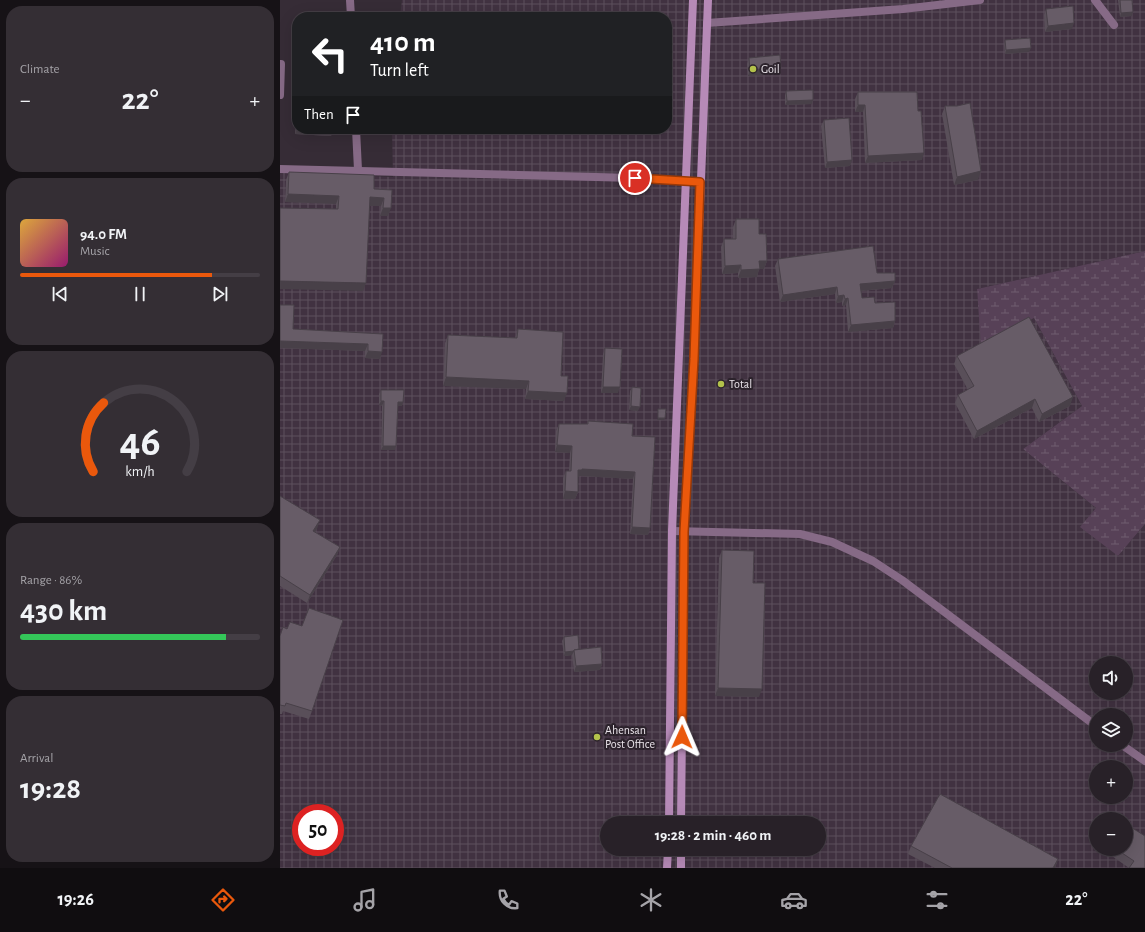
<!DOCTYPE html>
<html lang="en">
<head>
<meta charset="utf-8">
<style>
  body { margin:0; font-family:"Alegreya Sans",sans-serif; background:#342e34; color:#f1f3f6; height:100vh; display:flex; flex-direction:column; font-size:15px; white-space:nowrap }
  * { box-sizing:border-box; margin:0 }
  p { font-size:13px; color:#a5a3a8 }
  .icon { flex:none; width:22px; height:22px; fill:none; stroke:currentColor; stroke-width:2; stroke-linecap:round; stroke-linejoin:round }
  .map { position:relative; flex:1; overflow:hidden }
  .drawer { display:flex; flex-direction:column; gap:6px; padding:6px; background:#161216; width:280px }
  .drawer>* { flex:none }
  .top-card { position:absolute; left:12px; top:12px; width:380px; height:122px; border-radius:16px; box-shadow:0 4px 16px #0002,0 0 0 1px #443e45; background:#202124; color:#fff; overflow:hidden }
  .controls { position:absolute; left:809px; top:656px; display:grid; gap:8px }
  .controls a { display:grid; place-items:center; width:44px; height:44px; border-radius:50%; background:#282128; box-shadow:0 4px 16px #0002,0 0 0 1px #443e45; font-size:20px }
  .speed { position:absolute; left:12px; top:804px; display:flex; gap:8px; font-size:20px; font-weight:700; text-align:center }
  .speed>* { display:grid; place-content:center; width:52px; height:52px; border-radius:50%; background:#282128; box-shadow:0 4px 16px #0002,0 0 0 1px #443e45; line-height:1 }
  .speed .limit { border:6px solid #d22; background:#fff; color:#111 }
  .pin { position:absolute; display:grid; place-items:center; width:34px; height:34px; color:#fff; margin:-17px; border:2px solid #fff; border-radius:50%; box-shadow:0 1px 4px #0007 }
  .me { position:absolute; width:44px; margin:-22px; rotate:1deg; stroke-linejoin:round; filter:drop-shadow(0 0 3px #0008) }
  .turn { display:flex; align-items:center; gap:14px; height:84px; padding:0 12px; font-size:18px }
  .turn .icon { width:52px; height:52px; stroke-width:2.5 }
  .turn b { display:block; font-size:28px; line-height:34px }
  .then { display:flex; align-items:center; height:38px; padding:0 12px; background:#0003; gap:8px; font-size:15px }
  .big { font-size:30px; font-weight:700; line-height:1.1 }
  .drawer .card { flex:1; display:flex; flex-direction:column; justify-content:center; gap:6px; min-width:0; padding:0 14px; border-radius:16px; background:#342e34 }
  .drawer .dial { align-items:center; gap:0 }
  .dial svg { height:104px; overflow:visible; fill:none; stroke:#443e45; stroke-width:7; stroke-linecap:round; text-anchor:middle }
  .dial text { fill:#f1f3f6; stroke:none }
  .song { display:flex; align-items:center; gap:12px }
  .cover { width:48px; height:48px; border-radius:6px; background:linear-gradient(135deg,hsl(40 70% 55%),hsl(320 70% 35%)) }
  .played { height:4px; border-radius:2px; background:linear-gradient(90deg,#ea580c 80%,#443e45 80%) }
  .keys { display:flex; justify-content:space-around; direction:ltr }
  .heat { display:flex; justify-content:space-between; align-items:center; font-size:22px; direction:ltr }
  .charge { height:6px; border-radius:3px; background:linear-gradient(90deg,#34c759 86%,#443e45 0) }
  .trip { position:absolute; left:320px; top:816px; width:226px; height:40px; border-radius:20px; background:#282128; box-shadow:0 4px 16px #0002,0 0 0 1px #443e45; font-weight:700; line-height:40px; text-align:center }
  .tabs { display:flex; height:64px; justify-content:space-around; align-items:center; background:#100d10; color:#a5a3a8 }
  .tabs .icon { width:28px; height:28px }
  .tabs .on { color:#ea580c }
  .tabs b { font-size:18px; color:#f1f3f6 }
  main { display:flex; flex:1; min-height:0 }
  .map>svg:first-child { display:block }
  .industrial { fill:url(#industrial-grid); fill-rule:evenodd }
  .wetland { fill:url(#wetland-marsh) }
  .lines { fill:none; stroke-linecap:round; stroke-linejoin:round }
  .street { stroke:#866a86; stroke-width:8 }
  .secondary { stroke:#b68ab7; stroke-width:8 }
  .wall { fill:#594f59 }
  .shaded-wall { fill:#484048 }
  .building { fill:#675c67; stroke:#484048 }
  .route-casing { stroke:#983908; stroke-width:10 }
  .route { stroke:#ea580c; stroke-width:7 }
  .poi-dot { fill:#b3c24b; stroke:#2c232c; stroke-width:1.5 }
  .labels { text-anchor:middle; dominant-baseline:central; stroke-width:4; stroke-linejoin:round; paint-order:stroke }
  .poi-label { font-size:12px; fill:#eae4ea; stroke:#2c232c; text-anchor:start }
</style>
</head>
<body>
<main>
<section class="drawer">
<div class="card"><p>Climate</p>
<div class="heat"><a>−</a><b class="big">22°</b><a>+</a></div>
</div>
<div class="card">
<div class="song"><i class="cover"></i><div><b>94.0 FM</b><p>Music</p></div></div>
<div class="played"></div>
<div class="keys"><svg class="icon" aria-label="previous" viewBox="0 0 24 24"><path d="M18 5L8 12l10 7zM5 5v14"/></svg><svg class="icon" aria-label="pause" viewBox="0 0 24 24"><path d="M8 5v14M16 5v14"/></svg><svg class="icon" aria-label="next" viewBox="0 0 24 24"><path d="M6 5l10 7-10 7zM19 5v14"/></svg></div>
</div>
<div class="card dial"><svg viewBox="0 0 100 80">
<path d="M14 69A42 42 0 1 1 86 69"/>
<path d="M14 69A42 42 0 0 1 22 16" stroke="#ea580c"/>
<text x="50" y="56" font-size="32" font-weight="700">46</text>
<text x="50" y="72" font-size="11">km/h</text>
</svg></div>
<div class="card"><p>Range · 86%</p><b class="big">430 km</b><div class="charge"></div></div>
<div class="card"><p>Arrival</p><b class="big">19:28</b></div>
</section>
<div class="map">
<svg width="865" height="868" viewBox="0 0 865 868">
  <defs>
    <pattern id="industrial-grid" width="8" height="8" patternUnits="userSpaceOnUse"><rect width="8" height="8" fill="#413241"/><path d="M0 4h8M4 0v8" fill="none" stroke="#5d505d"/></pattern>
    <pattern id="wetland-marsh" width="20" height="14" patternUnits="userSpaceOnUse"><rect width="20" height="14" fill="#574157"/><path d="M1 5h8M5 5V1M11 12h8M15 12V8" fill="none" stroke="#6f5c6f"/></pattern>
  </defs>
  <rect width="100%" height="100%" fill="#362c36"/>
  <path class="industrial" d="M122 0H865V251L697 289 702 345 754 318 802 406 743 449 816 508 838 556 865 524V868H0V172L113 177 112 129H387V17H120ZM816 663H846V693H816ZM816 715H846V745H816ZM816 767H846V797H816ZM21 813H55V847H21ZM816 819H846V849H816ZM327 823H539V849H327Z"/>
  <path class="wetland" d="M865 251V524L838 556 800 527 816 508 743 449 802 406 754 318 701 345 697 289Z"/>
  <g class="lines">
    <g class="street">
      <path d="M70 0 71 17"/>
      <path d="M815 0 834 25"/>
      <path d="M427 23 623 9 700 0"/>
      <path d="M0 95 1 64"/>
      <path d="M76 129 78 170"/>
      <path d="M0 169 355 178 420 182"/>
      <path d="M392 531 520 534 552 542 593 561 622 580 816 726"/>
      <path d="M842 745 865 761"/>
    </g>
    <g class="secondary">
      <path d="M389 823 392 531 413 0"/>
      <path d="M401 823 404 532 414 359 428 0"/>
      <path d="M387 868 388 849"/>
      <path d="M401 868V849"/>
    </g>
  </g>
  <g class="wall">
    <path d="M838 0H852V16L840 17Z"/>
    <path d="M766 9 792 29 765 32 764 15Z"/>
    <path d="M725 40 749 52 725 54 724 44Z"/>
    <path d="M469 58 501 67 499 73 468 76 467 64Z"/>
    <path d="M506 91 533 100 532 104 505 105V95Z"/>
    <path d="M578 92 638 111 642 160 585 163 583 112H575V99Z"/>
    <path d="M665 106 698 180 674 185 662 114Z"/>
    <path d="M17 120V129H53V130L51 136 15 134 16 123Z"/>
    <path d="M544 120 570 166 545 168 541 126Z"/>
    <path d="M9 172 94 189 112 190 108 216H100L101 206H89L83 291 56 209V204L5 202 6 180Z"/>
    <path d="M456 219 479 234 487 261 484 269H479L477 277 458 278V273L442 274 441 247 444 239H453V227Z"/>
    <path d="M498 259 597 273 615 281 612 288 581 291 582 298 595 303 615 321 613 328 568 332 566 305 562 306V302L556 303 555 294 500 302 495 266Z"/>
    <path d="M0 305 13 329 103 334 100 359 85 358V351L0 348Z"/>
    <path d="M238 329 281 376 284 401 245 399 246 389 163 386 165 343 168 335 235 338Z"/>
    <path d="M325 348 338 393H321L323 354Z"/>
    <path d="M677 356 790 406 759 422 752 408 694 439 675 403 678 395 688 390 674 364Z"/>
    <path d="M352 387 358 411 349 410 350 391Z"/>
    <path d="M101 390 122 406H118L116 446 115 450H101L102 406 99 405V394Z"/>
    <path d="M308 421 352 436 370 528 368 535 350 534 353 479 300 476 299 477H298V492L295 499H283V478L286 471H289L290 453 275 452 276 431 279 424H307Z"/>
    <path d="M0 496 37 529 35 532 60 547 57 555 27 603 0 586Z"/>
    <path d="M442 550 479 697 435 696 439 558Z"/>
    <path d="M0 635 32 711 29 719 3 711 2 714H0Z"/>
    <path d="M284 637 299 649 322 664 320 670 294 672 292 655 284 656 282 641Z"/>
    <path d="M631 846 778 859 775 868H655L628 854Z"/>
    <path d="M822 849H846L865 868H849Z"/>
  </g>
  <g class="shaded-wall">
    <path d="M853 12 852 16 840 17 841 13Z"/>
    <path d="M794 23 792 29 765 32 768 26Z"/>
    <path d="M751 48 749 52 725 54 726 50Z"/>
    <path d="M501 67 499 73 468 76 470 70Z"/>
    <path d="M533 100 532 104 505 105 507 101Z"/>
    <path d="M578 105H585L583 112H575Z"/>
    <path d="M17 129H32L53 130 51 136 15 134Z"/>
    <path d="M644 153 642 160 585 163 588 156Z"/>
    <path d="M572 160 570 166 545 168 547 162Z"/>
    <path d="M701 171 698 180 674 185 677 177Z"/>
    <path d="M8 194 59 196 56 204 5 202Z"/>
    <path d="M90 197 104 198 101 206H87Z"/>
    <path d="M103 208H111L108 216H100Z"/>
    <path d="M479 261H487L484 269H479L477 277 458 278 461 270Z"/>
    <path d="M461 265 458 273 442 274 445 266Z"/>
    <path d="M0 281 86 283 83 291 0 289Z"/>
    <path d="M615 281 612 288 578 291 580 284Z"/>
    <path d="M557 287 555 294 500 302 503 295Z"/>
    <path d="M564 295 562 302 556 303 558 296Z"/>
    <path d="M568 298 566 305 562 306 565 299Z"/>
    <path d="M615 321 613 328 568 332 571 325Z"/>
    <path d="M0 341 88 344 85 351 0 348Z"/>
    <path d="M88 351 102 352 100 359 85 358Z"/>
    <path d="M166 377 249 381 246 389 163 386Z"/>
    <path d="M323 387H340L338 393H321Z"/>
    <path d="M248 391 287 393 284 401 245 399Z"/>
    <path d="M793 397 790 406 759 422 762 414Z"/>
    <path d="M755 399 752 408 694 439 697 431Z"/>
    <path d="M101 401H104L102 406 99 405Z"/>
    <path d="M118 402H123L122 406H116Z"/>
    <path d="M351 406 360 407 358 411 349 410Z"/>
    <path d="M378 418H385L384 420H377Z"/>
    <path d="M277 445 292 446 290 453 275 452Z"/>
    <path d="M103 446H116L115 450H101Z"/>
    <path d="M302 469 355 472 353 479 300 476 299 477H295L298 470Z"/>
    <path d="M285 491 298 492 295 499H283Z"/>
    <path d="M40 520 37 529 31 539 33 531Z"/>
    <path d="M352 527 370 528 368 535 350 534Z"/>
    <path d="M60 547 57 555 27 603 30 595Z"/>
    <path d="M294 651 292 655 284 656 285 652Z"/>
    <path d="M322 664 320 670 294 672 296 666Z"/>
    <path d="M438 688 482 689 479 697 435 696Z"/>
    <path d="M778 859 775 868H773Z"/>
  </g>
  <g class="building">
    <path d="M840 0H852L853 12 841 13Z"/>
    <path d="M793 6 794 23 768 26 766 9Z"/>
    <path d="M750 38 751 48 726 50 725 40Z"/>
    <path d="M500 55 501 67 470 70 469 58Z"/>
    <path d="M533 90V100L507 101 506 91Z"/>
    <path d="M578 92H637L638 111H641L644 153 588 156 585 105H578Z"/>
    <path d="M690 103 701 171 677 177 665 106H677Z"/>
    <path d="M569 118 572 160 547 162 544 120Z"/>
    <path d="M32 129H53V130Z"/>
    <path d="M9 172 94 175V189L112 190 111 208H103L104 198 90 197 86 283 0 281V208L58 209 59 196 8 194Z"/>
    <path d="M456 219H479V234H486L487 261H479L480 269 461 270V265L445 266 444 239H456Z"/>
    <path d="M593 246 597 273H615V281L580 284 582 298 594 297 595 303 615 302V321L571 325 568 298 565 299 564 295 558 296 557 287 503 295 498 259Z"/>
    <path d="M0 305H14L13 329 103 334 102 352 88 351V344L0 341Z"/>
    <path d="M749 317 793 397 762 414 755 399 697 431 678 395 694 386 677 356Z"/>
    <path d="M238 329 283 332 281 376H288L287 393 248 391 249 381 166 377 168 335 237 338Z"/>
    <path d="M325 348 342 349 340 387H323Z"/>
    <path d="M352 387 361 388 360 407 351 406Z"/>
    <path d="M101 390H124L123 402H118L116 446H103L104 401H101Z"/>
    <path d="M378 409H386L385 418H378Z"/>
    <path d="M308 421 353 424 352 436 375 437 370 528 352 527 355 472 302 469V470H298V492L285 491 286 471H291L292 446 277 445 279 424H308Z"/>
    <path d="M0 496 40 520 33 531 60 547 30 595 0 576Z"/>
    <path d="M442 550 474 551 473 583H485L482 689 438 688Z"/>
    <path d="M29 608 63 620 32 711 6 703 5 706 0 705V636L3 627 7 629 10 622 22 626Z"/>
    <path d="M298 635 299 649 294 650V651L285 652 284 637Z"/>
    <path d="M321 647 322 664 296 666 294 650Z"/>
    <path d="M660 794 778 859 773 868H672L631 846Z"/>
    <path d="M846 824 865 836V868H849L854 861 836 849H846Z"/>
  </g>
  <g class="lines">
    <defs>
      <path id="route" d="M355 178 420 182 414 359 404 532 402 737"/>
    </defs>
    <use href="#route" class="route-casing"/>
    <use href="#route" class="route"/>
  </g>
  <g class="poi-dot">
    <circle cx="473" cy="69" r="4"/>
    <circle cx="441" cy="384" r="4"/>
    <circle cx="317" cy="737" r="4"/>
  </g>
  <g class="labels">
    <g class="poi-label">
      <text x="481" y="69">Goil</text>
      <text x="449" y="384">Total</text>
      <text x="325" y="730">Ahensan<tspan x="325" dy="14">Post Office</tspan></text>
    </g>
  </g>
</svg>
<div class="controls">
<a><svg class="icon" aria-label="sound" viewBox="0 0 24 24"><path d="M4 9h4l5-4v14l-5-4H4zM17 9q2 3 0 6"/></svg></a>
<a><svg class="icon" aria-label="layers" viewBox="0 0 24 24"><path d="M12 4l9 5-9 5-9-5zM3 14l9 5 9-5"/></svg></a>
<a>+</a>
<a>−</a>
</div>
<div class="speed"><div class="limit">50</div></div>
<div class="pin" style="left:355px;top:178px;background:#d93025"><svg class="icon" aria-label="arrive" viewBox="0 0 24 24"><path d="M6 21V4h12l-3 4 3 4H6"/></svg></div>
<svg class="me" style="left:402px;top:737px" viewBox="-20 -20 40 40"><path d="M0-17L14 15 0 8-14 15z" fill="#ea580c" stroke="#fff" stroke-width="4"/></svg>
<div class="trip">19:28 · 2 min · 460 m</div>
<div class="top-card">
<div class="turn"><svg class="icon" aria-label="left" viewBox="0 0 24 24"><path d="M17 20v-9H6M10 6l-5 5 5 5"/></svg><div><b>410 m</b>Turn left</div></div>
<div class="then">Then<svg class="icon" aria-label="arrive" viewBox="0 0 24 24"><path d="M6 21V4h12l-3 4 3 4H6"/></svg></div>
</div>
</div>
</main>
<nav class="tabs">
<b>19:26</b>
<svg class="icon on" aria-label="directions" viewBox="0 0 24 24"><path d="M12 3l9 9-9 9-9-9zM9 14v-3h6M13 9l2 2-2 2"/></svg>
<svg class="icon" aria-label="music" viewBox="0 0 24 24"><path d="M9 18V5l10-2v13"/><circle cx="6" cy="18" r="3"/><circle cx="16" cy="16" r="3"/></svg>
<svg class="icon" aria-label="phone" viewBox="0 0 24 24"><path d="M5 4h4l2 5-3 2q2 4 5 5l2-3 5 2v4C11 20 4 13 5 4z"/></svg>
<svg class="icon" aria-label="climate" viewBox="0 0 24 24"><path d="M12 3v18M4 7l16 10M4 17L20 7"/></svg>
<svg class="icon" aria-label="car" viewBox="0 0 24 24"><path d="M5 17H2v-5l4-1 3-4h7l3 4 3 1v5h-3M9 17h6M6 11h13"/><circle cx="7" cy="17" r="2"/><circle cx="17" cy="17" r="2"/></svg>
<svg class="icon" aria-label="filters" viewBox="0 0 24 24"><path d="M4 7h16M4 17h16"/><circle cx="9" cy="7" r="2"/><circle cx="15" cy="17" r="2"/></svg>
<b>22°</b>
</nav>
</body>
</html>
